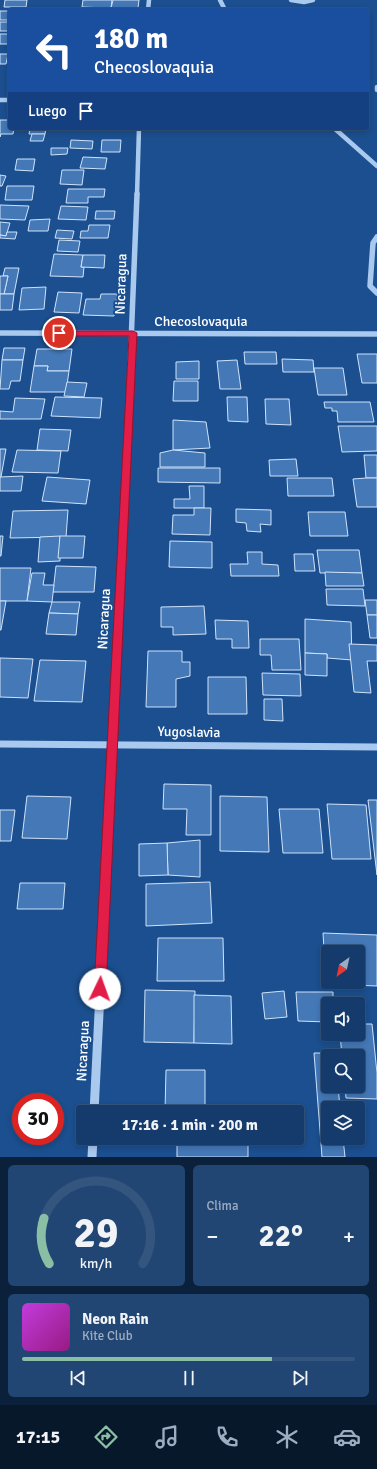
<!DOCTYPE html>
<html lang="es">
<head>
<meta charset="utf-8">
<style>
  body { margin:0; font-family:Signika,sans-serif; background:#214673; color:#f1f3f6; height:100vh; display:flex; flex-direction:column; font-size:15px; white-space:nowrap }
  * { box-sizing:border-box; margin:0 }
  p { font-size:13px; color:#9dadc1 }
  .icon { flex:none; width:22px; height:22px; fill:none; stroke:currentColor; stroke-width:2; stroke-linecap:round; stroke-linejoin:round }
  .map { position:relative; height:1157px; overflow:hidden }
  .panel { display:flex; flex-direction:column; gap:8px; padding:8px; background:#0b203b; flex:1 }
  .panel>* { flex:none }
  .hud { position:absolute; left:8px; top:8px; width:361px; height:122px; border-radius:4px; box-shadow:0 2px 6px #0003,0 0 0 1px #33557e; background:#1a4fa0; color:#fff; overflow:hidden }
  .needle { width:26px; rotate:213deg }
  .fabs { position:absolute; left:321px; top:945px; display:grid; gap:8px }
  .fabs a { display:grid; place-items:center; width:44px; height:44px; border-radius:4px; background:#143b6b; box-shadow:0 2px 6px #0003,0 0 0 1px #33557e; font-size:20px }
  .speed { position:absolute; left:12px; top:1093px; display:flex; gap:8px; font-size:20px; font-weight:700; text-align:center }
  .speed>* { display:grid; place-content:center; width:52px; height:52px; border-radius:50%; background:#143b6b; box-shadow:0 2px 6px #0003,0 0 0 1px #33557e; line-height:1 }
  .speed .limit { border:6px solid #d22; background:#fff; color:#111 }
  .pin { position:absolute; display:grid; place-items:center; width:34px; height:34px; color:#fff; margin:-17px; border:2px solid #fff; border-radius:50%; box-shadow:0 1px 4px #0007 }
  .me { position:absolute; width:44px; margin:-22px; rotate:3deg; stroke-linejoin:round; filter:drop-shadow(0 0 3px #0008) }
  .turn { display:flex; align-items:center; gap:14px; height:84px; padding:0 20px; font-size:18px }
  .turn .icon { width:52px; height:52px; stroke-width:2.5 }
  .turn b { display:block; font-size:28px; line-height:34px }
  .then { display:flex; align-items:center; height:38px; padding:0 20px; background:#0003; gap:8px; font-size:15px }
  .big { font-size:30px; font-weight:700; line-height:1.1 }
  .panel .card { flex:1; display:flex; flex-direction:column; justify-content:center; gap:6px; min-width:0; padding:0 14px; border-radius:6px; background:#214673 }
  .panel .dial { align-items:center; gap:0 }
  .dial svg { height:104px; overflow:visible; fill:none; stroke:#33557e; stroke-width:7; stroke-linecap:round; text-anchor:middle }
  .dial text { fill:#f1f3f6; stroke:none }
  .song { display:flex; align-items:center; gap:12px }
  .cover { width:48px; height:48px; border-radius:6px; background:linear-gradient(135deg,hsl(290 70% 55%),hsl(310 70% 35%)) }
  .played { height:4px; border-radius:2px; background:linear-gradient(90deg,#8abfa5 75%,#33557e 75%) }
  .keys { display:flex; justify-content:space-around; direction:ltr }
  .heat { display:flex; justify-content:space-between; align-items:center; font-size:22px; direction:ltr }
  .panel .tiles { flex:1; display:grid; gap:8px; grid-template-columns:1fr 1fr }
  .card:last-child { grid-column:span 2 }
  .trip { position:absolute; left:76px; top:1105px; width:228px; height:40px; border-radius:4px; background:#143b6b; box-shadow:0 2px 6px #0003,0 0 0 1px #33557e; font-weight:700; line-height:40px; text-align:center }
  .tab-bar { display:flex; height:64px; justify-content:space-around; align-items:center; background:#08182b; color:#9dadc1 }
  .tab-bar .icon { width:28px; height:28px }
  .tab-bar .active { color:#8abfa5 }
  .tab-bar b { font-size:18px; color:#f1f3f6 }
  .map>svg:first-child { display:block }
  .building { fill:#4478b7; stroke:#cfe3fa; fill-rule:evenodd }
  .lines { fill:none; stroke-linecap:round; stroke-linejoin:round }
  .minor-far3 { stroke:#a9c9ee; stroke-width:4.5 }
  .minor-far2 { stroke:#a9c9ee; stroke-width:5.5 }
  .minor-far1 { stroke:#a9c9ee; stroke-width:7 }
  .minor { stroke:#a9c9ee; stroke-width:9 }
  .route { fill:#e11d48; stroke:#92132f }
  .labels { text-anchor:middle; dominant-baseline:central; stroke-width:4; stroke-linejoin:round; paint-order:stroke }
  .street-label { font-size:14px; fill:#fff; stroke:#1b4f8f }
</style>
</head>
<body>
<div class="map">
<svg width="377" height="1157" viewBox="0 0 377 1157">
  <rect width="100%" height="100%" fill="#1b4f8f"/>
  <g class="building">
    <path d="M5 0H27L26 7H4Z"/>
    <path d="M83 0H112L111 8H108L82 7Z"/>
    <path d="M113 0H139L138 8H111Z"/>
    <path d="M108 8H138L137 10H108Z"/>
    <rect x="0" y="11" width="10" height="9"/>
    <rect x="0" y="22" width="10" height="9"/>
    <rect x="0" y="34" width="10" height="10"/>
    <path d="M0 54H8L6 64H0Z"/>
    <path d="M0 120H10V128H14L13 134H1L0 137Z"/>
    <path d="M30 128H46L45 134H29Z"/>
    <path d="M32 134H45L43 141H30Z"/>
    <path d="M71 140 93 141 92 149 70 148Z"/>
    <path d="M102 140H121L120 152H101Z"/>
    <path d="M51 148H68L67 154 51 155Z"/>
    <path d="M83 157 107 158 105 169 80 168Z"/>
    <path d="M17 159H35L33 171 15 170Z"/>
    <path d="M62 170H84L82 185 60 184Z"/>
    <path d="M0 175 6 176 2 186H0Z"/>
    <path d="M7 186H34L32 200H5Z"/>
    <path d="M68 189H105L104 197H88V203H66Z"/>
    <path d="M0 205 29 206 25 220 0 219Z"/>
    <path d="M61 206 88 207 86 220 58 219Z"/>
    <path d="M96 211H115L114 219H95Z"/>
    <path d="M50 219 48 231H28L30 220Z"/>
    <path d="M0 222 10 223 6 236 0 235Z"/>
    <path d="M89 225H110L108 238H80L81 231H88Z"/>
    <path d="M57 230 74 231 72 239 55 238Z"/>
    <path d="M7 232H17L15 239 0 238V235L6 236Z"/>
    <path d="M59 240 80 241 78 252 57 251Z"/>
    <path d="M54 254 83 255 81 267H84L83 277 50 276Z"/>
    <path d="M83 255H105L104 268 81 267Z"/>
    <path d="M5 268H19L14 294H4L8 276H3Z"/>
    <path d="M0 276H8L4 294H0Z"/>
    <path d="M46 287 44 309 19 310 22 288Z"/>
    <path d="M58 292 82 293 79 313 54 312Z"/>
    <path d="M0 294H14L12 310H0Z"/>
    <path d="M101 294H117L114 316 83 315 86 299H100Z"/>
    <path d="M4 348H25L23 360H2Z"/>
    <path d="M37 349H72L69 371H47L48 366H34Z"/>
    <path d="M244 352H276L277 364H245Z"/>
    <path d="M357 354H377V383H362Z"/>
    <path d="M282 359 313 360 314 372H283Z"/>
    <path d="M2 360H23L20 381H11L9 389H0Z"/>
    <path d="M237 360 241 389H220L217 361Z"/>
    <path d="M199 361V379H176V362Z"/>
    <path d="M34 366H48L47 371H69L66 392H30Z"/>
    <path d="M314 368H343L347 395H318Z"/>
    <path d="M174 381H198V401H173Z"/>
    <path d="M67 382 87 383 84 397 64 396Z"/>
    <path d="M55 397 102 398 100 418 51 416Z"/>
    <path d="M227 397H247L248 422 228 421Z"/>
    <path d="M15 398 45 399 41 419H0V411L13 412Z"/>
    <path d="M265 399H289L291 425 266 424Z"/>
    <path d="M324 402H370L374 422H338L337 411H332V408H325Z"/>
    <path d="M173 420 206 422 210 448 173 450Z"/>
    <path d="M338 426H377V451L342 452Z"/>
    <path d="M40 429 71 430 68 451 37 450Z"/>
    <path d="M0 449H6L1 477H0Z"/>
    <path d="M17 450 61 451 58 473 12 472Z"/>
    <path d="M173 450 205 453V467H160V453Z"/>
    <path d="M364 455H377V478H366Z"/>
    <path d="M296 459 298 476H270L269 460Z"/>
    <path d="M158 468H220V483L158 482Z"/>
    <path d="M23 476 21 491H0V477Z"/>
    <path d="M47 477 90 480 86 504 42 501Z"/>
    <path d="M287 478H332L334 496H288Z"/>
    <path d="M366 478H377V507H357L353 479Z"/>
    <path d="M189 486H204V508H174V499H190Z"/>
    <path d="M194 508H211L210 535 172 534 173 515H194Z"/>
    <path d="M236 509 271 510V525L260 524 261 532 247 531 246 523 236 522Z"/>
    <path d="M68 510 66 537 10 538 13 511Z"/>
    <path d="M308 512H345L348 536H310Z"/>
    <path d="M0 536H3L1 556H0Z"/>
    <path d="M60 536V561L38 562 40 537Z"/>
    <path d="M60 536H85L83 558H58Z"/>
    <path d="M170 541 212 542V568L169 567Z"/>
    <path d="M317 550H359L362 573H320Z"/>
    <path d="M247 552H262V564L278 565 279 576H231L230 564H248Z"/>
    <path d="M294 554H313L315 571H295Z"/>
    <path d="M56 566 96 567 94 592H53Z"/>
    <path d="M0 568H31L27 601H0Z"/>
    <path d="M325 572 362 573 364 586H326Z"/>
    <path d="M32 573H45L43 585H54L52 602 27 601Z"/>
    <path d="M326 589H363L365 606 327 605Z"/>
    <path d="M365 600H377V615H367Z"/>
    <path d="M0 601H6L1 630H0Z"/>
    <path d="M52 602H80L78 614 49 613Z"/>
    <path d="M204 606 206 634 173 635V627H161V607Z"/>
    <path d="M49 613 78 614 76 635 46 634Z"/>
    <path d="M367 615H377V638H370Z"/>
    <path d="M305 619 351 622 352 660 327 658V654L305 653Z"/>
    <path d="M215 620 248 621 249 648H232V639H216Z"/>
    <path d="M260 639H299L301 670H272L271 655H260Z"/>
    <path d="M349 644 377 645V661H367L371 693 354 692Z"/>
    <path d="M148 651H182V662H190V676L176 679V707H146Z"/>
    <path d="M305 653 327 654V676L305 675Z"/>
    <path d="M0 658 33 659 28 698 0 697Z"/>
    <path d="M40 660 86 661 82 702 34 701Z"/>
    <path d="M262 673 300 674 301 696 263 695Z"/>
    <path d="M208 677H246L247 714H208Z"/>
    <path d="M264 699H282L283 721 264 720Z"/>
    <path d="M164 784 211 785V835H186L187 809H163Z"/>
    <path d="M27 796 71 797 67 839 22 838Z"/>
    <path d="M220 796 267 797 269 852 220 851Z"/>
    <path d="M368 800H377V875Z"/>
    <path d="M327 804 366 805 371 859H332Z"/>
    <path d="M279 809H319L323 853H283Z"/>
    <path d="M0 810H15L11 841H0Z"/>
    <path d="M200 840V877L168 875 167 843Z"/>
    <path d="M167 843 168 875 139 876V844Z"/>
    <path d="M210 882 212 923 146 926V884Z"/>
    <path d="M20 883H65L63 909H17Z"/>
    <path d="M323 933 377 935V986L326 984ZM328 952H358V982H328Z"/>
    <path d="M158 938H223L224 981H157Z"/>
    <path d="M145 990 195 991 194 1043 144 1042Z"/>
    <path d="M284 991 287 1017 265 1019 262 993Z"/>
    <path d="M296 992H333V1004H328V1022L298 1021Z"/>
    <path d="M194 995 231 996 232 1044 194 1043Z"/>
    <path d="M358 1024H372L377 1073V1099L346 1098 345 1086H358V1056H342L340 1034H358Z"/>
    <path d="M314 1053H335L336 1056H328V1086H338L340 1108H328V1138H343L345 1157H322Z"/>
    <path d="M166 1070H205V1112L165 1111Z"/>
    <rect x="177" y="1138" width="71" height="19"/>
  </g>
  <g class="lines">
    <g class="minor-far3">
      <path d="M220 0 225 10"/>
      <path d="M291 0 304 2 313 0"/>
      <path d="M148 10 149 0"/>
      <path d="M377 87V90"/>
      <path d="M0 100H10"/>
      <path d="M334 128 377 166"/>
      <path d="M137 195 139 128"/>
    </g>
    <g class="minor-far2">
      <path d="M377 237 373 243 370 286 377 293"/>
      <path d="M0 333 377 334"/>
      <path d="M127 443 137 194"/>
    </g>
    <g class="minor-far1">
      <path d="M0 744 377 747"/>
      <path d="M112 758 128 442"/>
    </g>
    <g class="minor">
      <path d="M94 1112 112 757"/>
      <path d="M92 1157 93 1138"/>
    </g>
  </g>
  <path class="route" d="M57 331H133L137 333 106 989 104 993 100 995 96 993 94 989 129 336H59L56 333Z"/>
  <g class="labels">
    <g class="street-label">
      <text transform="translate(121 284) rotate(-88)">Nicaragua</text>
      <text x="201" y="321">Checoslovaquia</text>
      <text transform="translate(104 619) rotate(-87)">Nicaragua</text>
      <text transform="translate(189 732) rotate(1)">Yugoslavia</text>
      <text transform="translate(83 1051) rotate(-87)">Nicaragua</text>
    </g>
  </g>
</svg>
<div class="fabs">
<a><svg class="needle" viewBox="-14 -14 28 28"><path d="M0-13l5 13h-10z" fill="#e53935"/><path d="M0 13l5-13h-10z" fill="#9dadc1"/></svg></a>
<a><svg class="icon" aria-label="sound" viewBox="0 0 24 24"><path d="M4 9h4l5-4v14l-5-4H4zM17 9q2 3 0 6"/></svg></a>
<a><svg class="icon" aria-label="search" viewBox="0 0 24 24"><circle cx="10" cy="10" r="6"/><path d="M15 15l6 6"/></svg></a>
<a><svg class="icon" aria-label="layers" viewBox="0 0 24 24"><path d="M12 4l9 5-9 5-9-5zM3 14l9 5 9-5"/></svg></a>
</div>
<div class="speed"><div class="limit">30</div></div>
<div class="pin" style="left:59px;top:333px;background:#d93025"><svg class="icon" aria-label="arrive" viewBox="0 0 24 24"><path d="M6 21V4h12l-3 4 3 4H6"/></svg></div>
<svg class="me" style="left:100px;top:989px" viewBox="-20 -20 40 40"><circle r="19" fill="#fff"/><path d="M0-13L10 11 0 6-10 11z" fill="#e11d48"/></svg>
<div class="trip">17:16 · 1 min · 200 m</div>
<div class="hud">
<div class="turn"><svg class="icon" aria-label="left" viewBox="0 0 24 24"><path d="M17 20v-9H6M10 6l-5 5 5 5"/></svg><div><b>180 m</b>Checoslovaquia</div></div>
<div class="then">Luego<svg class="icon" aria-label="arrive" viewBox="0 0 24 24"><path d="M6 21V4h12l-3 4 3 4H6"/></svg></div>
</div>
</div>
<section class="panel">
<div class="tiles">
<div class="card dial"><svg viewBox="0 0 100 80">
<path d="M14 69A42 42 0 1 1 86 69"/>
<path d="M14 69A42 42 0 0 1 10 34" stroke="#8abfa5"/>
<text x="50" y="56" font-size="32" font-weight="700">29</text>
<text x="50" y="72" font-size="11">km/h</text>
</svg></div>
<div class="card"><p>Clima</p>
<div class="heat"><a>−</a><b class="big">22°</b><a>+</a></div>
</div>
<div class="card">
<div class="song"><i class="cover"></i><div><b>Neon Rain</b><p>Kite Club</p></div></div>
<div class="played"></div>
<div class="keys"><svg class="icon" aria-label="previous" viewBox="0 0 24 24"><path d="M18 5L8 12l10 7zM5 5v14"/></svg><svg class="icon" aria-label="pause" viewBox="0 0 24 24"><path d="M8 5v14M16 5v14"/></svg><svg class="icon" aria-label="next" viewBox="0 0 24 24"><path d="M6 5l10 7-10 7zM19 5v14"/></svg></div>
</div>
</div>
</section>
<nav class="tab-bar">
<b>17:15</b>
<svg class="icon active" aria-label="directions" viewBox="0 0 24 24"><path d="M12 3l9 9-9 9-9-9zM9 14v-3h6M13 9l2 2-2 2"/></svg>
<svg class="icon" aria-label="music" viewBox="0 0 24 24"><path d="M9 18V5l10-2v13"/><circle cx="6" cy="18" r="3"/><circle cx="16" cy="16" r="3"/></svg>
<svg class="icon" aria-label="phone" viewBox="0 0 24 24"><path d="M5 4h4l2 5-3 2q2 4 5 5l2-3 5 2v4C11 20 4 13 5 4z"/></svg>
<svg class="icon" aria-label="climate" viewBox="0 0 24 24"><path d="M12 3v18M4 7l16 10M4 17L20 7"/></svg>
<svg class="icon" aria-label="car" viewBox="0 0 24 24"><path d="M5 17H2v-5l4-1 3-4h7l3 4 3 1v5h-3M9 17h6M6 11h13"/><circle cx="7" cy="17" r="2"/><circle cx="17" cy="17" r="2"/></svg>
</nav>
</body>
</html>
